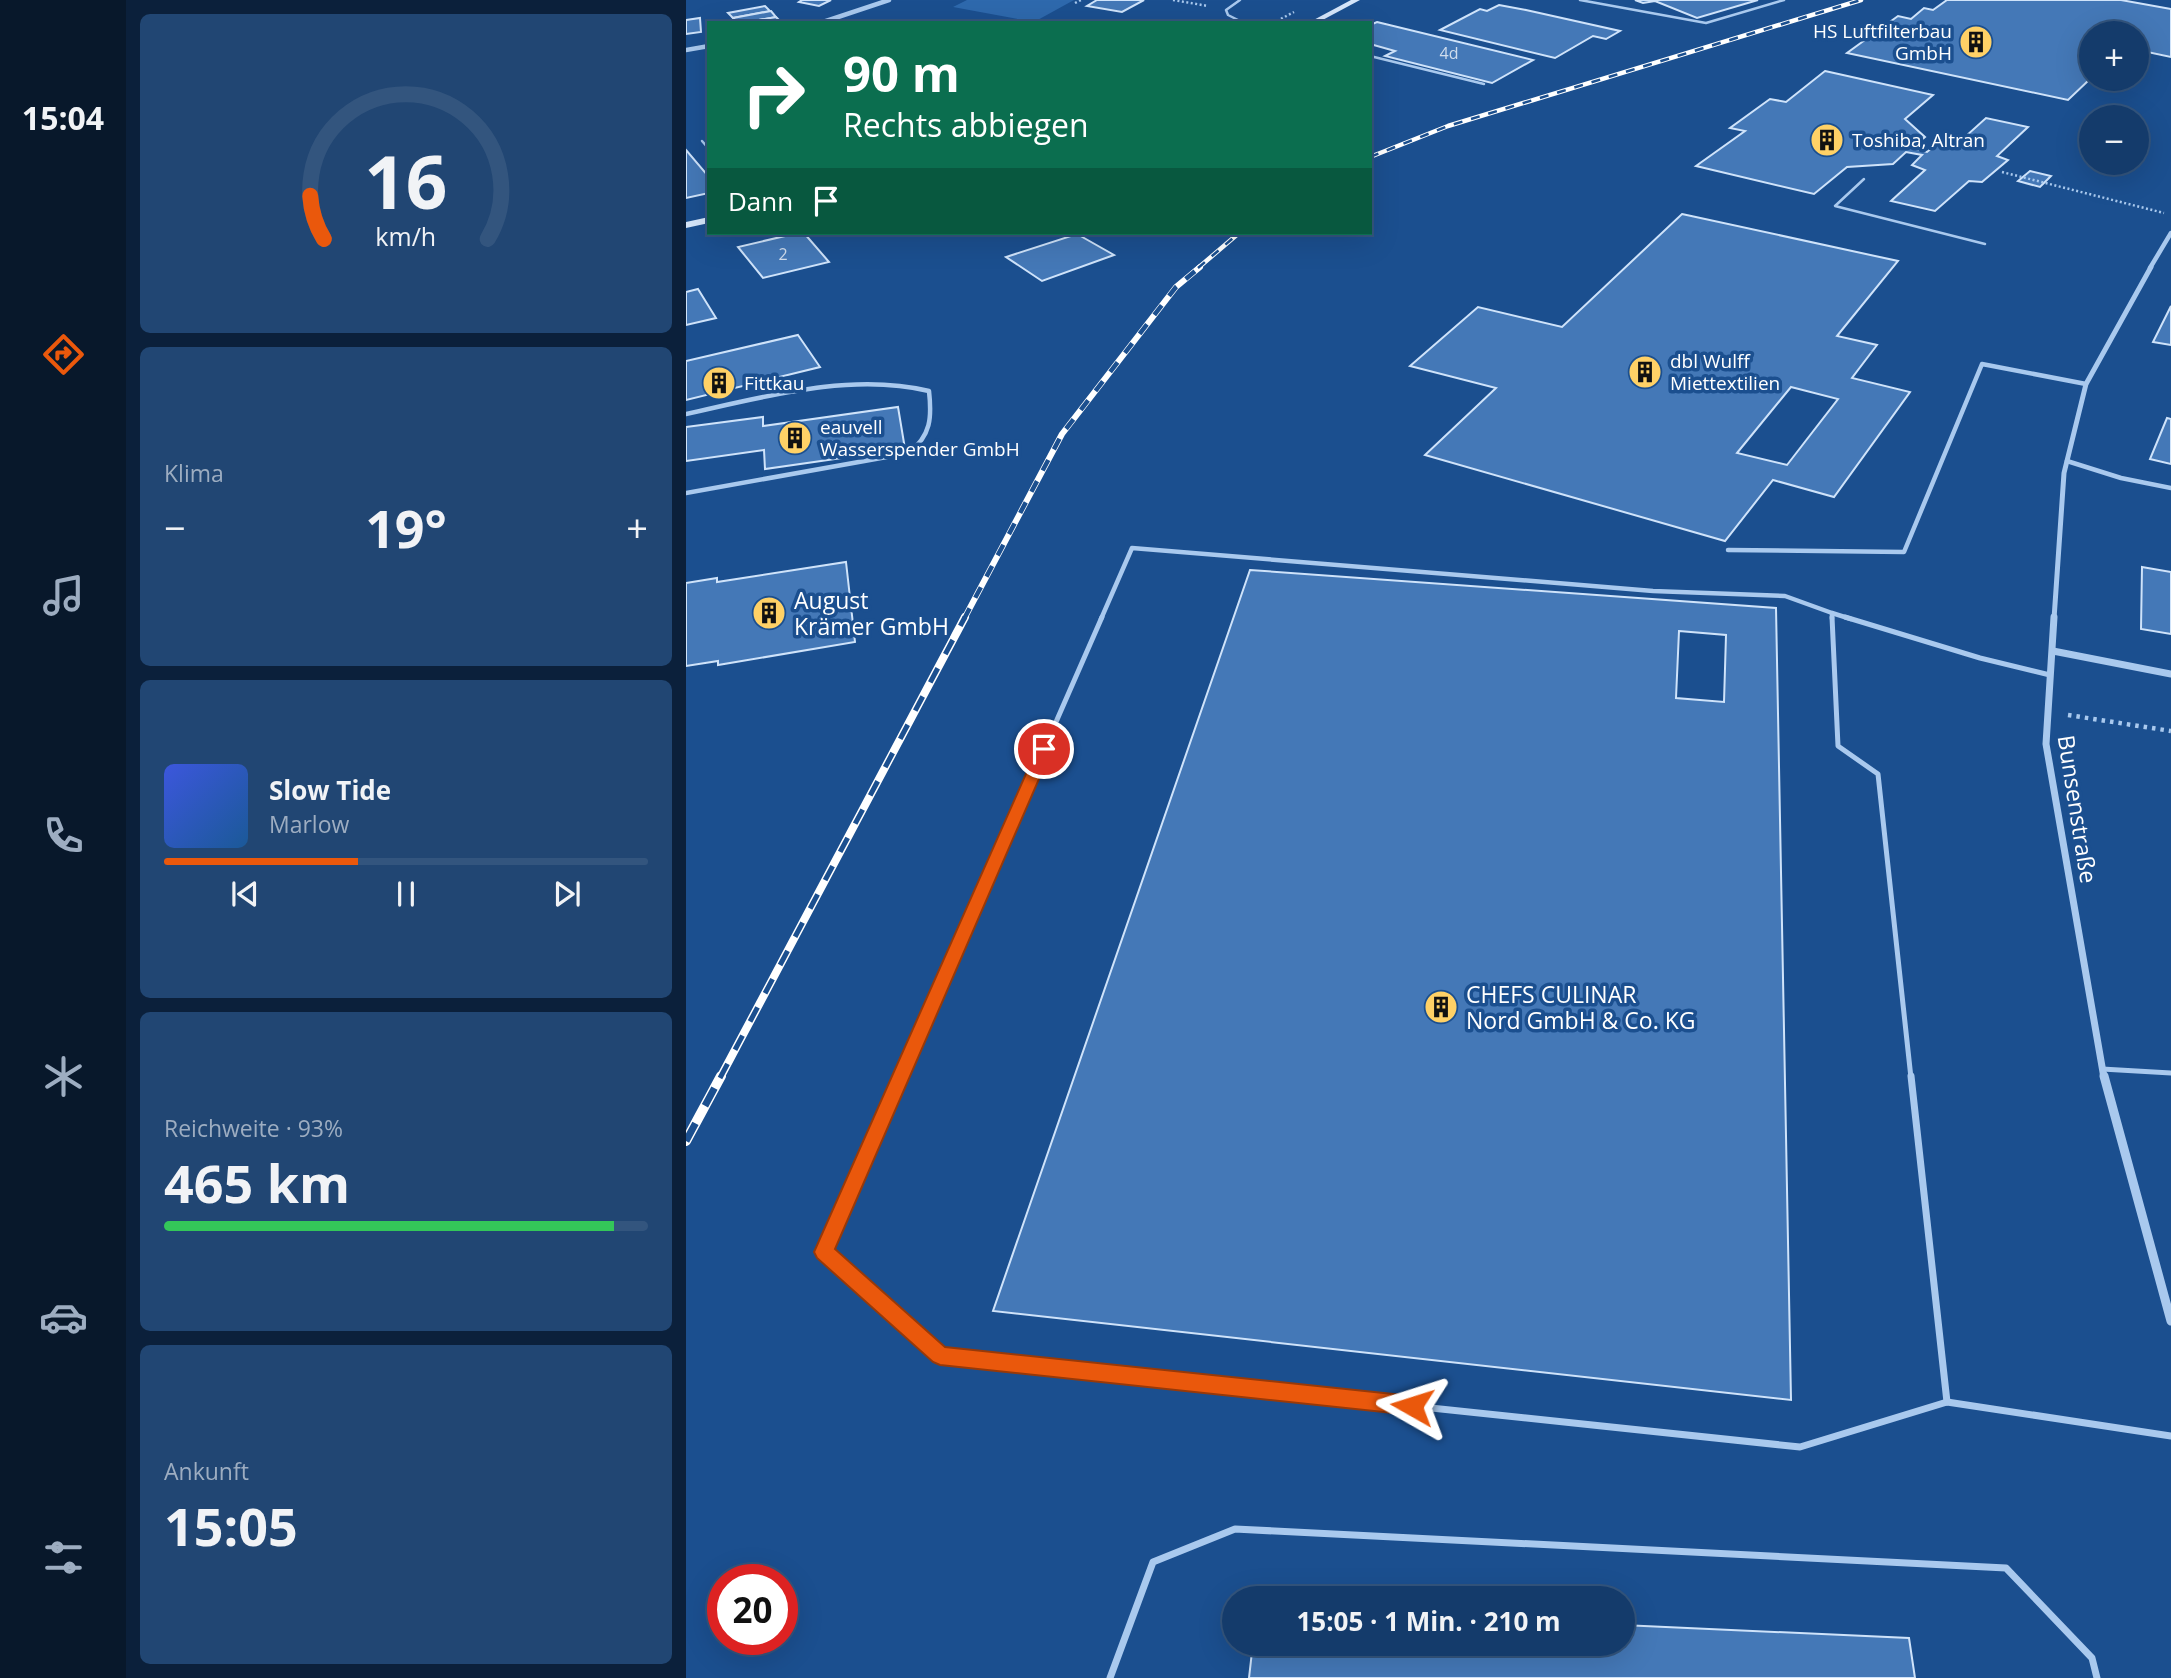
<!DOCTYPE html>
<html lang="de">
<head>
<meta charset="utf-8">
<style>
  body { margin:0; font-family:"Open Sans",sans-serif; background:#214673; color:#f1f3f6; height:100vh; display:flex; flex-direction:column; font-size:26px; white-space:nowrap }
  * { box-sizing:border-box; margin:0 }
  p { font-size:23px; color:#9dadc1 }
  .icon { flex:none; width:38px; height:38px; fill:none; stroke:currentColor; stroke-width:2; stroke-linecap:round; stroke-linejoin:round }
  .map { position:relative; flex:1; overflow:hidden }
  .sheet { display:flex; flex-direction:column; gap:14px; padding:14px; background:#0b203b; width:560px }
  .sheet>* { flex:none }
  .banner { position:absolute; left:21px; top:21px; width:665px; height:214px; border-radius:0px; box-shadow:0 7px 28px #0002,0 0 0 2px #33557e; background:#0b6e4f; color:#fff; overflow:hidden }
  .tools { position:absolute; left:1393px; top:21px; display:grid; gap:14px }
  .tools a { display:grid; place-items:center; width:70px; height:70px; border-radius:50%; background:#143b6b; box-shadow:0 7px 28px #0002,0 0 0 2px #33557e; font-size:35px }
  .speed { position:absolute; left:21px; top:1564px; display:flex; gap:14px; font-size:35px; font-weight:700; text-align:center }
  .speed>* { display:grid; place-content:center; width:91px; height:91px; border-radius:50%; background:#143b6b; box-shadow:0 7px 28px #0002,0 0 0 2px #33557e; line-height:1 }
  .speed .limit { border:10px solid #d22; background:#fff; color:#111 }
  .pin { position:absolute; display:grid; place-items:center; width:60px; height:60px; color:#fff; margin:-30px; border:4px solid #fff; border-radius:50%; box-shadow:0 2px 7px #0007 }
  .me { position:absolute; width:77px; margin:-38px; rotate:276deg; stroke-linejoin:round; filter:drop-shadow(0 0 5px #0008) }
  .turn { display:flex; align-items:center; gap:24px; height:147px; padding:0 21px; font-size:32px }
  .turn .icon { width:91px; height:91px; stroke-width:2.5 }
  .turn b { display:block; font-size:49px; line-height:60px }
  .then { display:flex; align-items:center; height:66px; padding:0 21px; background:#0003; gap:14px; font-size:26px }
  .big { font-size:52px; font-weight:700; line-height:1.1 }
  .sheet .card { flex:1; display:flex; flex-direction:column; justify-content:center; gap:10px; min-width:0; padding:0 24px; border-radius:10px; background:#214673 }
  .sheet .dial { align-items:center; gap:0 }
  .dial svg { height:182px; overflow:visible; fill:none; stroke:#33557e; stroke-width:7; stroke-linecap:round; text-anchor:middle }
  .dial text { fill:#f1f3f6; stroke:none }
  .song { display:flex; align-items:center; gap:21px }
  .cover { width:84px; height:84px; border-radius:10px; background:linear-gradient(135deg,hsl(230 70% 55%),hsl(210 70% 35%)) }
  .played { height:7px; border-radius:4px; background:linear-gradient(90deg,#ea580c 40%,#33557e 40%) }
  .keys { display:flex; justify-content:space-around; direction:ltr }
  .heat { display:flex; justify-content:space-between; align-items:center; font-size:38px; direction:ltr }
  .charge { height:10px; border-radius:5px; background:linear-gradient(90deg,#34c759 93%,#33557e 0) }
  .trip { position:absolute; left:536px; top:1586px; width:413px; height:70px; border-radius:35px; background:#143b6b; box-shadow:0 7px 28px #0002,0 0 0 2px #33557e; font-weight:700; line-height:70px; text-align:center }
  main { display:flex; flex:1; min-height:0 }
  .dock { display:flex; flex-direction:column; width:126px; justify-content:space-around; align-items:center; background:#08182b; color:#9dadc1 }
  .dock .icon { width:49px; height:49px }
  .dock .on { color:#ea580c }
  .dock b { font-size:32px; color:#f1f3f6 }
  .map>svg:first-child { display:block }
  .green { fill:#2e69ad }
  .building { fill:#4478b7; stroke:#cfe3fa; stroke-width:2; fill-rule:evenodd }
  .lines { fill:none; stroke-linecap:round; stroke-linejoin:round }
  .path-far1 { stroke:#a9c9ee; stroke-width:2.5; stroke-dasharray:2 2.5; stroke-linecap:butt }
  .path { stroke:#a9c9ee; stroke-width:4.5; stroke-dasharray:3.5 5; stroke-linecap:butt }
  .lane-far3 { stroke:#a9c9ee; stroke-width:2.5 }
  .lane-far2 { stroke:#a9c9ee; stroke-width:4.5 }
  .lane-far1 { stroke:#a9c9ee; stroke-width:5 }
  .lane { stroke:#a9c9ee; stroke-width:7 }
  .street-far3 { stroke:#a9c9ee; stroke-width:4.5 }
  .street-far2 { stroke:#a9c9ee; stroke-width:5 }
  .street-far1 { stroke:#a9c9ee; stroke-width:7 }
  .street { stroke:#a9c9ee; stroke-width:9 }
  .secondary { fill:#d6e6fa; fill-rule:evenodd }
  .rail-far3-casing { stroke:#fff; stroke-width:4.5 }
  .rail-far2-casing { stroke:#fff; stroke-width:6 }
  .rail-far1-casing { stroke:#fff; stroke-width:8 }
  .rail-casing { stroke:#fff; stroke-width:10 }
  .rail-far3 { stroke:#1b4f8f; stroke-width:2.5; stroke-dasharray:9; stroke-linecap:butt }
  .rail-far2 { stroke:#1b4f8f; stroke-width:4.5; stroke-dasharray:12; stroke-linecap:butt }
  .rail-far1 { stroke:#1b4f8f; stroke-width:5; stroke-dasharray:16; stroke-linecap:butt }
  .rail { stroke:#1b4f8f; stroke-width:7; stroke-dasharray:20; stroke-linecap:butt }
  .route { fill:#ea580c; stroke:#983908; stroke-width:2 }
  .labels { text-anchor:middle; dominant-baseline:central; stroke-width:7; stroke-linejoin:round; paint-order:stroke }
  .far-number-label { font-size:16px; fill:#d0dded }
  .far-poi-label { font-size:19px; fill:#fff; stroke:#1b4f8f; text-anchor:start }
  .poi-label { font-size:23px; fill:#fff; stroke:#1b4f8f; text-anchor:start }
  .street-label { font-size:23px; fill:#fff; stroke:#1b4f8f }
</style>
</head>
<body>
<main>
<nav class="dock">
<b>15:04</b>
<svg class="icon on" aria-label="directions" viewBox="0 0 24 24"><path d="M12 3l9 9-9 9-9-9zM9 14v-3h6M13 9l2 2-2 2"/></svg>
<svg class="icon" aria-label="music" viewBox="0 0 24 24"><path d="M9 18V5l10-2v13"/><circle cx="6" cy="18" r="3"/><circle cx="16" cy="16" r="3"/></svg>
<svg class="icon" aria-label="phone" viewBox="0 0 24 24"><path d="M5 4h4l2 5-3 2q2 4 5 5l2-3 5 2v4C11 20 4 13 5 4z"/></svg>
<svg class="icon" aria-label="climate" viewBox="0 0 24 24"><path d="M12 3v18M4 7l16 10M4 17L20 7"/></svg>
<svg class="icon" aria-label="car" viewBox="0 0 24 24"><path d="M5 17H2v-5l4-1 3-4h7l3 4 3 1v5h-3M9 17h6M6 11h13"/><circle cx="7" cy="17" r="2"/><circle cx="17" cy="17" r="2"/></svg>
<svg class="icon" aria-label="filters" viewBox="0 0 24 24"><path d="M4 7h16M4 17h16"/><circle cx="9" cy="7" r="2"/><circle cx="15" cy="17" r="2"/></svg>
</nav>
<section class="sheet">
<div class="card dial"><svg viewBox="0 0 100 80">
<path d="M14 69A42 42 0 1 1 86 69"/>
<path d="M14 69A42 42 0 0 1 8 50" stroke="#ea580c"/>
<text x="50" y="56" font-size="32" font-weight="700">16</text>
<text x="50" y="72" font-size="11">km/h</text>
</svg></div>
<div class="card"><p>Klima</p>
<div class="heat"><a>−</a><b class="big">19°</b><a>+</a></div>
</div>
<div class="card">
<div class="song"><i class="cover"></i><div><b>Slow Tide</b><p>Marlow</p></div></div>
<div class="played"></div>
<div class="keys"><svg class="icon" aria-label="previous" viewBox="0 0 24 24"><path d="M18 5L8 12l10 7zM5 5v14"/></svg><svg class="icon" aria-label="pause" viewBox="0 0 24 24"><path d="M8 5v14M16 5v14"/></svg><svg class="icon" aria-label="next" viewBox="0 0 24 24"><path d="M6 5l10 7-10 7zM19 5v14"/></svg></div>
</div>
<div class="card"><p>Reichweite · 93%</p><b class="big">465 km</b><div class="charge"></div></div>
<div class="card"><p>Ankunft</p><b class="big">15:05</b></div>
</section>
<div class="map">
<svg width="1485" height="1678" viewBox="0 0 1485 1678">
  <rect width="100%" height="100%" fill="#1b4f8f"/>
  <path class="green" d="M281 0H388L348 22 267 7Z"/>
  <g class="building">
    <path d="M116 0H145L133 6 113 2Z"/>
    <path d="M411 0H458L436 12 401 6Z"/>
    <path d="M949 0H1072L1011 18 969 1 957 3Z"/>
    <path d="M1261 0H1435L1485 9V57L1457 51 1451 57V33H1405V78L1382 100 1161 53 1212 16 1225 19 1238 8 1247 10Z"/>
    <path d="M813 5 840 10 934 31 920 39 907 36 869 58 754 30 794 9 801 11Z"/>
    <path d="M79 6 84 11 47 18 42 13Z"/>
    <path d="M85 11 90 17 56 23H52L47 18Z"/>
    <path d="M90 17 95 22 56 23Z"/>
    <path d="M14 18 15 32 0 34V20Z"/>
    <path d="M691 22 847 60 806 83 699 56 709 51 684 44V25Z"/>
    <path d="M1139 71 1247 95 1219 119 1239 137 1226 148 1241 152 1252 143 1269 146 1300 118 1342 127 1311 156 1322 160 1296 182 1283 181 1249 211 1205 201 1239 170 1226 165 1236 155 1220 152 1207 164 1161 167 1128 194 1010 166 1059 131 1044 128 1084 99 1100 102Z"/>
    <path d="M0 150 23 177V193L0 198Z"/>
    <path d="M1344 171 1365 176 1354 187 1332 181Z"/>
    <path d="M996 214 1212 261 1151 336 1191 345 1166 378 1224 392 1148 497 1087 480 1039 541 739 455 810 388 724 366 792 307 876 327ZM1105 387 1152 399 1101 465 1051 453Z"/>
    <path d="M112 233H118L143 262 77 278 52 247Z"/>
    <path d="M391 234 428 255 356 281 320 257Z"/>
    <path d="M12 289 30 318 0 325V292Z"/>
    <path d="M1485 306V345L1467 342Z"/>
    <path d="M112 335 134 367 0 400V361Z"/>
    <path d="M212 407 219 449 79 469 78 450 0 461V427L77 417V426Z"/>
    <path d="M1481 418 1485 419V464L1464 459Z"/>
    <path d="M160 562 169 642 32 665V661L0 666V583L31 578V582Z"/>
    <path d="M1456 567 1485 572V634L1455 629Z"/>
    <path d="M564 570 1090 608 1105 1400 307 1311ZM993 631 1040 635 1038 702 990 698Z"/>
    <path d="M936 1625 1223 1638 1229 1678H563L567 1643H936Z"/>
  </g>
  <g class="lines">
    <g class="path-far1">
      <path d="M487 0 522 6"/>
      <path d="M389 3 395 0"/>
      <path d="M587 23 608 12"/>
      <path d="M1316 172 1478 213"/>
    </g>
    <path class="path" d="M1382 715 1485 731"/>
    <g class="lane-far3">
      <path d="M554 0 540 10 542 15 558 23"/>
      <path d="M894 0 1020 23 1098 0"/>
      <path d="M684 56 798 84"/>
      <path d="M16 141 23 149"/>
      <path d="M1178 179 1149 206 1299 244"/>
    </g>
    <g class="lane-far2">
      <path d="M0 414C78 397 164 372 243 391 246 418 245 435 223 453L0 493"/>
      <path d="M1381 461 1435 478 1485 488"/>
      <path d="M1042 550 1218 552 1296 364 1400 384"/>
      <path d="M415 619 446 548 967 591 1099 596 1146 613"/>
      <path d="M1146 619V613L1165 619"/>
    </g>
    <g class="lane-far1">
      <path d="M1146 617 1152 746 1192 774 1225 1078"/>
      <path d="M1159 617 1294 658 1364 675"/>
      <path d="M1416 1069 1485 1073"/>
      <path d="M214 1078 416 617"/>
    </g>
    <g class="lane">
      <path d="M215 1076 138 1252 254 1356 1114 1447 1261 1402 1485 1436"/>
      <path d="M1225 1076 1261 1402"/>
      <path d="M424 1678 467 1562 549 1529 1320 1568 1406 1658 1411 1678"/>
    </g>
    <g class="street-far3">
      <path d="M134 23 203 0"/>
      <path d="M0 50 23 46"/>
      <path d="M1464 268 1485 233"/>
    </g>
    <path class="street-far2" d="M1368 619 1378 473 1400 384 1465 267"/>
    <g class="street-far1">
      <path d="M1368 617 1360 744 1418 1078"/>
      <path d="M1367 651 1485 674"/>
    </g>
    <path class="street" d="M1418 1076 1485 1321"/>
    <g class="secondary">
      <path d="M665 0H674L631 23H622Z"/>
      <path d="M23 217V223L0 228V222Z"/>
    </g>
    <defs>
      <g id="rail-far3">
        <path d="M684 157 762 126 1175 0"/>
        <path d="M512 268 553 233"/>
      </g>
      <path id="rail-far2" d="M278 619 376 434 490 287 514 267"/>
      <path id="rail-far1" d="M34 1078 279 617"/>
      <path id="rail" d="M0 1141 35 1076"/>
    </defs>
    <use href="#rail-far3" class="rail-far3-casing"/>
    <use href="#rail-far2" class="rail-far2-casing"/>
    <use href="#rail-far1" class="rail-far1-casing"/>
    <use href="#rail" class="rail-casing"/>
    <use href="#rail-far3" class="rail-far3"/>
    <use href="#rail-far2" class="rail-far2"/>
    <use href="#rail-far1" class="rail-far1"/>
    <use href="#rail" class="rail"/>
  </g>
  <path class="route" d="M358 744 366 749 149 1249 259 1347 726 1396 733 1399 736 1406 733 1413 726 1415 254 1365 247 1362 131 1258 128 1252 351 749Z"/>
  <defs>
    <symbol id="building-disc" viewBox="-11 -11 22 22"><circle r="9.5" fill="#ffd166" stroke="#1b4f8f"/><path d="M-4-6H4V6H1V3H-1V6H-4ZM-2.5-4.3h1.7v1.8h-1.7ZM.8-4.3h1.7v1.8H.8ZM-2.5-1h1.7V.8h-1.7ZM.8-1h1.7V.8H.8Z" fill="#111"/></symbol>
  </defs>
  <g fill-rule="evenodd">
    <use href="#building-disc" x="1271" y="23" width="38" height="38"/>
    <use href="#building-disc" x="1122" y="121" width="38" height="38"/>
    <use href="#building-disc" x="940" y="353" width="38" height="38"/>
    <use href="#building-disc" x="14" y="364" width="38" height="38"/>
    <use href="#building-disc" x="90" y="419" width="38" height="38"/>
    <use href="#building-disc" x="64" y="594" width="38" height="38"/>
    <use href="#building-disc" x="736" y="988" width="38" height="38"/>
  </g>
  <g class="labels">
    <g class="far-number-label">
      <text x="763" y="53">4d</text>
      <text x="97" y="254">2</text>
    </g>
    <g class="far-poi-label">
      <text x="1266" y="31" text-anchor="end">HS Luftfilterbau<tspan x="1266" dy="22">GmbH</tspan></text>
      <text x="1166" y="140">Toshiba, Altran</text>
      <text x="984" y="361">dbl Wulff<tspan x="984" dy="22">Miettextilien</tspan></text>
      <text x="58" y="383">Fittkau</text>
      <text x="134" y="427">eauvell<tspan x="134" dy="22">Wasserspender GmbH</tspan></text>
    </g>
    <g class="poi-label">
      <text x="108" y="600">August<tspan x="108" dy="26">Krämer GmbH</tspan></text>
      <text x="780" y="994">CHEFS CULINAR<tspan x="780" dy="26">Nord GmbH &amp; Co. KG</tspan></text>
    </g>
    <g class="street-label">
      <text transform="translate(1392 809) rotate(81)">Bunsenstraße</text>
    </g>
  </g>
</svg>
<div class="tools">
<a>+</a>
<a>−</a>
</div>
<div class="speed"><div class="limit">20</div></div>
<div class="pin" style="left:358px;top:749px;background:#d93025"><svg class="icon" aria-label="arrive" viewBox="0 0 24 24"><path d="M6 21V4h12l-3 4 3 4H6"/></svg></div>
<svg class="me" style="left:726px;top:1406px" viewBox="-20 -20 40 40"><path d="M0-17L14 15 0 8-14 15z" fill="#ea580c" stroke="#fff" stroke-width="4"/></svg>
<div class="trip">15:05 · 1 Min. · 210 m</div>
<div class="banner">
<div class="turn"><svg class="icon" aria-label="right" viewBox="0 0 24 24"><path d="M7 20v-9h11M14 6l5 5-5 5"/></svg><div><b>90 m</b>Rechts abbiegen</div></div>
<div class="then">Dann<svg class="icon" aria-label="arrive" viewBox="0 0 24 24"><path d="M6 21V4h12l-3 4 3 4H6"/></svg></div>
</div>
</div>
</main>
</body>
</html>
